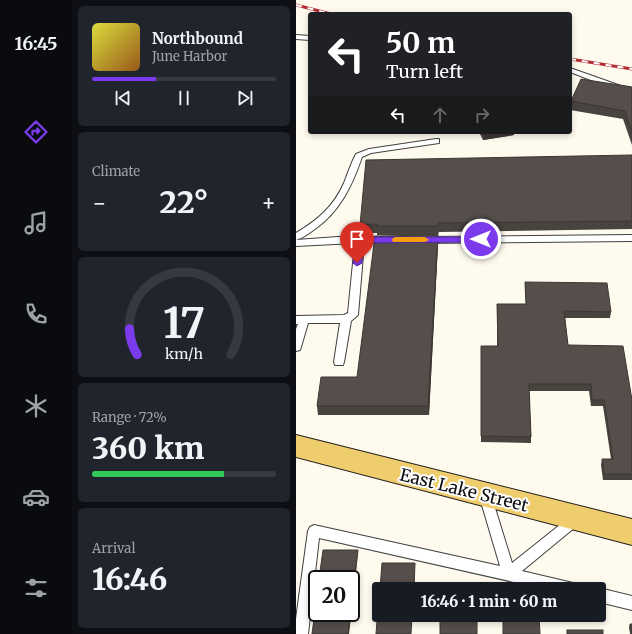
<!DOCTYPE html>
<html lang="en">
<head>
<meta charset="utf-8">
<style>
  body { margin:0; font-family:Merriweather,serif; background:#20242c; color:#f1f3f6; height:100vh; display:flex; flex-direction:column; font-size:15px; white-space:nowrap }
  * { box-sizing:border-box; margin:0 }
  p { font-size:13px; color:#9ea1a6 }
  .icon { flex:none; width:22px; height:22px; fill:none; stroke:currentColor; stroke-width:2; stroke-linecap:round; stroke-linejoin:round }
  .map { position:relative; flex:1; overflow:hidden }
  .sheet { display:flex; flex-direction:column; gap:6px; padding:6px; background:#0d0f14; width:224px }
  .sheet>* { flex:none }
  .guide { position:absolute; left:12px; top:12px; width:264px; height:122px; border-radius:4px; box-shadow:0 2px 6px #0003; background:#202124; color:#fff; overflow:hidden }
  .speed { position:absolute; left:12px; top:570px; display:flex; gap:8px; font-size:20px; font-weight:700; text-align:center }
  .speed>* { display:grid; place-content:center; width:52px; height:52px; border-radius:50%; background:#171b24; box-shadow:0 2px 6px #0003; line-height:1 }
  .speed .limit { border:2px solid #111; border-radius:6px; background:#fff; color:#111 }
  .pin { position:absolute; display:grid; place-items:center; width:34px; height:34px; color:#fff; margin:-41px -17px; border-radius:50% 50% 50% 0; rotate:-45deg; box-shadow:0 0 4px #0007 }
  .pin .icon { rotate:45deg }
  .me { position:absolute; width:44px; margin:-22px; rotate:270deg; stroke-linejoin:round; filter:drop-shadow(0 0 3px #0008) }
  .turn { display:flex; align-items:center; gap:14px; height:84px; padding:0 12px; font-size:18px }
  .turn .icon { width:52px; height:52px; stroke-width:2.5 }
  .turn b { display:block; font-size:28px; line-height:34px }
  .lanes { display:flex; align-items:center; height:38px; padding:0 12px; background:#0003; justify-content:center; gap:20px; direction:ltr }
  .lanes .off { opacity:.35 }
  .big { font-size:30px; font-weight:800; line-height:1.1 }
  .sheet .tile { flex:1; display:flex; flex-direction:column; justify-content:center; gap:6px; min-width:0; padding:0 14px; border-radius:6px; background:#20242c }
  .sheet .dial { align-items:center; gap:0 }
  .dial svg { height:104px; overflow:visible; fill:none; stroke:#363941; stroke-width:7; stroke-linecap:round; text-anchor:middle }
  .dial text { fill:#f1f3f6; stroke:none }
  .song { display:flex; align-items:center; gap:12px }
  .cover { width:48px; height:48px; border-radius:6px; background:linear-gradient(135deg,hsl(60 70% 55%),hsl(30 70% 35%)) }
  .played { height:4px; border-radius:2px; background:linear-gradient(90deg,#7c3aed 35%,#363941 35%) }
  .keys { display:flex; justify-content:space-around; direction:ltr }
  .heat { display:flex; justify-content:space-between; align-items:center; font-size:22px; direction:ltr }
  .charge { height:6px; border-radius:3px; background:linear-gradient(90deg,#34c759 72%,#363941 0) }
  .trip { position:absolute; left:76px; top:582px; width:234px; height:40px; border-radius:4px; background:#171b24; box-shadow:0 2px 6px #0003; font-weight:800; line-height:40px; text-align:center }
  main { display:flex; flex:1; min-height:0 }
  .tab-bar { display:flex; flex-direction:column; width:72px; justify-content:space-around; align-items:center; background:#090b0e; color:#9ea1a6 }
  .tab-bar .icon { width:28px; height:28px }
  .tab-bar .active { color:#7c3aed }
  .tab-bar b { font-size:18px; color:#f1f3f6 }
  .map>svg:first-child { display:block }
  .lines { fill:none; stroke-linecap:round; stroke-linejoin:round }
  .lane-casing { stroke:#404040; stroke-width:2 }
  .primary-casing { stroke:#1e1e1e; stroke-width:2 }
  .lane { fill:#fff; fill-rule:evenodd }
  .primary { fill:#f0cd6c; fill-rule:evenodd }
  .rail-casing { stroke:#b42e37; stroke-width:3 }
  .rail { stroke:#fff; stroke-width:2; stroke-dasharray:6; stroke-linecap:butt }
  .wall { fill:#494340 }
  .shaded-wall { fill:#3c3734 }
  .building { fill:#554e4a; stroke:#3c3734 }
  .route { fill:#7c3aed; stroke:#51269a }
  .slow { fill:#f59e0b }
  .labels { text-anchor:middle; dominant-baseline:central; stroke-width:4; stroke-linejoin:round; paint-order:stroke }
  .near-street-label { font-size:17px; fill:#0d0d0d; stroke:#fff }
</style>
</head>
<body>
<main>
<nav class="tab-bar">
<b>16:45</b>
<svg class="icon active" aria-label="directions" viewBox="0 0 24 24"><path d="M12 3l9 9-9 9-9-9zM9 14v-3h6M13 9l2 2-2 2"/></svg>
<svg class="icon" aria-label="music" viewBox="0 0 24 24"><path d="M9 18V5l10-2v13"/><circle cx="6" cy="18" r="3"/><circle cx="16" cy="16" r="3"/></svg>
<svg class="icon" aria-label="phone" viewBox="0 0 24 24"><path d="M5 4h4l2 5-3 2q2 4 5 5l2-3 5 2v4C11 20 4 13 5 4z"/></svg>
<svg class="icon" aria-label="climate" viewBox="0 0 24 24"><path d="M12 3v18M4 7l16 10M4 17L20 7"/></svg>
<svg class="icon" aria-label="car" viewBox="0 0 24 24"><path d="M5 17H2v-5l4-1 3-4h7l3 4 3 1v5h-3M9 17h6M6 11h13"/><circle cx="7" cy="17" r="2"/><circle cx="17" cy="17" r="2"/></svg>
<svg class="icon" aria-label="filters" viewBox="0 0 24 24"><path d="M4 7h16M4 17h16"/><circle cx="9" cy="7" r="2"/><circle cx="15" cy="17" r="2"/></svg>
</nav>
<section class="sheet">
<div class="tile">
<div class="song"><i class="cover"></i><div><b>Northbound</b><p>June Harbor</p></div></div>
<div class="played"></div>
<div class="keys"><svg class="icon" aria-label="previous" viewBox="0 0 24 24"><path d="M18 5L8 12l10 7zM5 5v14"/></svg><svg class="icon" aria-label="pause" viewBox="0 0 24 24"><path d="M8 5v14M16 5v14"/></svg><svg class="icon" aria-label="next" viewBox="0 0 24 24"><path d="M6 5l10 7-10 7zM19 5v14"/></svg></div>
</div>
<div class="tile"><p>Climate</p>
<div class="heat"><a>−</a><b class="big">22°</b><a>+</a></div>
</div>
<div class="tile dial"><svg viewBox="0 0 100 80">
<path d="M14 69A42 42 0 1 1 86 69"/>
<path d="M14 69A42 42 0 0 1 8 49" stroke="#7c3aed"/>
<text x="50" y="56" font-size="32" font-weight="700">17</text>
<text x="50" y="72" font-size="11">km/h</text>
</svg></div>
<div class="tile"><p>Range · 72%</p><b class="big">360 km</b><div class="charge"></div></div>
<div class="tile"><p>Arrival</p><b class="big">16:46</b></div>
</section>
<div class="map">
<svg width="336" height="634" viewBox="0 0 336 634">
  <rect width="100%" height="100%" fill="#fefaee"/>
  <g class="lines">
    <defs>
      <g id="lane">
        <path d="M0 35 14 36V40L0 39Z"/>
        <path d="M274 68 325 86 336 88V92L321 90 274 72Z"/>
        <path d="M140 139H143V143L75 153 66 157C56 186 44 211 19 229 13 233 7 238 0 240V233C22 220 38 206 48 183 52 173 55 163 60 154L73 149Z"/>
        <path d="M336 235V241L128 243 123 240 128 237Z"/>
        <path d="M42 237H92L97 240 92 243H68L62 315 55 321 48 362 47 365H39L38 362 44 323H12L5 347 4 350 0 351V329L2 324H0V316L48 315 52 313 59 243 0 246V240Z"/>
        <path d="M189 490 193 491 195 495 216 563 275 516 279 514 283 516 285 520 283 524 226 571 277 583 282 584 284 589H249L23 538 12 634H0V619L12 531 14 527 18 525 204 566 183 495 185 491Z"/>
        <path d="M303 588 336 596V610L303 602V589H302Z"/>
      </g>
      <path id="primary" d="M0 435 336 519V545L0 457Z"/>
    </defs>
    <use href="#lane" class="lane-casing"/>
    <use href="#primary" class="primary-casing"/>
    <use href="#lane" class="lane"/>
    <use href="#primary" class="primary"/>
    <defs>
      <g id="rail">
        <path d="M0 5 35 14"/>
        <path d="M274 59 336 69"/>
      </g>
    </defs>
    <use href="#rail" class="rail-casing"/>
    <use href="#rail" class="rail"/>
  </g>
  <g class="wall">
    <path d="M336 87V145L327 119 274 110 275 101Z"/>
    <path d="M183 132H218V135L187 140Z"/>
    <path d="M336 155V229L143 232 142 235H81V233H65L64 225Z"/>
    <path d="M142 244 133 415H22L21 406 61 377Z"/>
    <path d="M229 282 315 312 314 318H269L272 345 336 400V480H307L305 465 306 459H315L307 406H295L293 391H233L235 437V443L185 442V346H201V304H230L229 288Z"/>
    <path d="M334 624 336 634H334L333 627Z"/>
  </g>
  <g class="shaded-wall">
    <path d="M188 132H218V135L187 140Z"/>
    <path d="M142 235V244L133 415 132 406Z"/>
    <path d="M62 550V553L53 634H52Z"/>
  </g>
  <g class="building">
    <path d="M285 79 336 87V132L329 111 275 101Z"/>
    <path d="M336 155V221L142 223V226H80L81 224 64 225 70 160Z"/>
    <path d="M142 235 132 406H21L25 377H61L79 236Z"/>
    <path d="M229 282 311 283 315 312 268 311 272 345 327 346 336 400V474H308L306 459H317L308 400H296L295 384H233L235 437 185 436V346H202L201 304H230Z"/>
    <path d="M27 550H62L55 610V579H23Z"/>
    <path d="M86 563H119L118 589H84Z"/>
    <path d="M83 595V615H116L115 634H80Z"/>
    <path d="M21 596V613H55L52 634H16Z"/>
    <rect x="144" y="615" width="37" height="19"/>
    <path d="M207 615H243L244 634H207Z"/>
    <path d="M334 624H336V634Z"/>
    <rect x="271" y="630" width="36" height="4"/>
  </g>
  <path class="route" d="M64 237H185L189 239 185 242 68 243 66 263 61 266 57 263 60 240Z"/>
  <path class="slow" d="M100 237H129L133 240 129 242H97L96 240 97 238Z"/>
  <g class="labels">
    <g class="near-street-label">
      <text transform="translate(168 490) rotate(14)">East Lake Street</text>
    </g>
  </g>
</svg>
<div class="speed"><div class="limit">20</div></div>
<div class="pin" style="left:61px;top:263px;background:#d93025"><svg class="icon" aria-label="arrive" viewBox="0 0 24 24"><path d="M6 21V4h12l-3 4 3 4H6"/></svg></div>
<svg class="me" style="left:185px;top:239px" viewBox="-20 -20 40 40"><circle r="17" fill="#7c3aed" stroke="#fff" stroke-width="3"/><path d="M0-11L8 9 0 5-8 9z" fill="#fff"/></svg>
<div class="trip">16:46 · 1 min · 60 m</div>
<div class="guide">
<div class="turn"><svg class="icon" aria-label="left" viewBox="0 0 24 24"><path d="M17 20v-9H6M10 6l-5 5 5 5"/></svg><div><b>50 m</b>Turn left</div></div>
<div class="lanes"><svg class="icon" aria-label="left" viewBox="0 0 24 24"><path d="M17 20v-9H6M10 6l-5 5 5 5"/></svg><svg class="icon off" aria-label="ahead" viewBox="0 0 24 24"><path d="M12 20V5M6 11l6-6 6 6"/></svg><svg class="icon off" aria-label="right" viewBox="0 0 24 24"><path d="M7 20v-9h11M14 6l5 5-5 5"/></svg></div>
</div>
</div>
</main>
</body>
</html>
